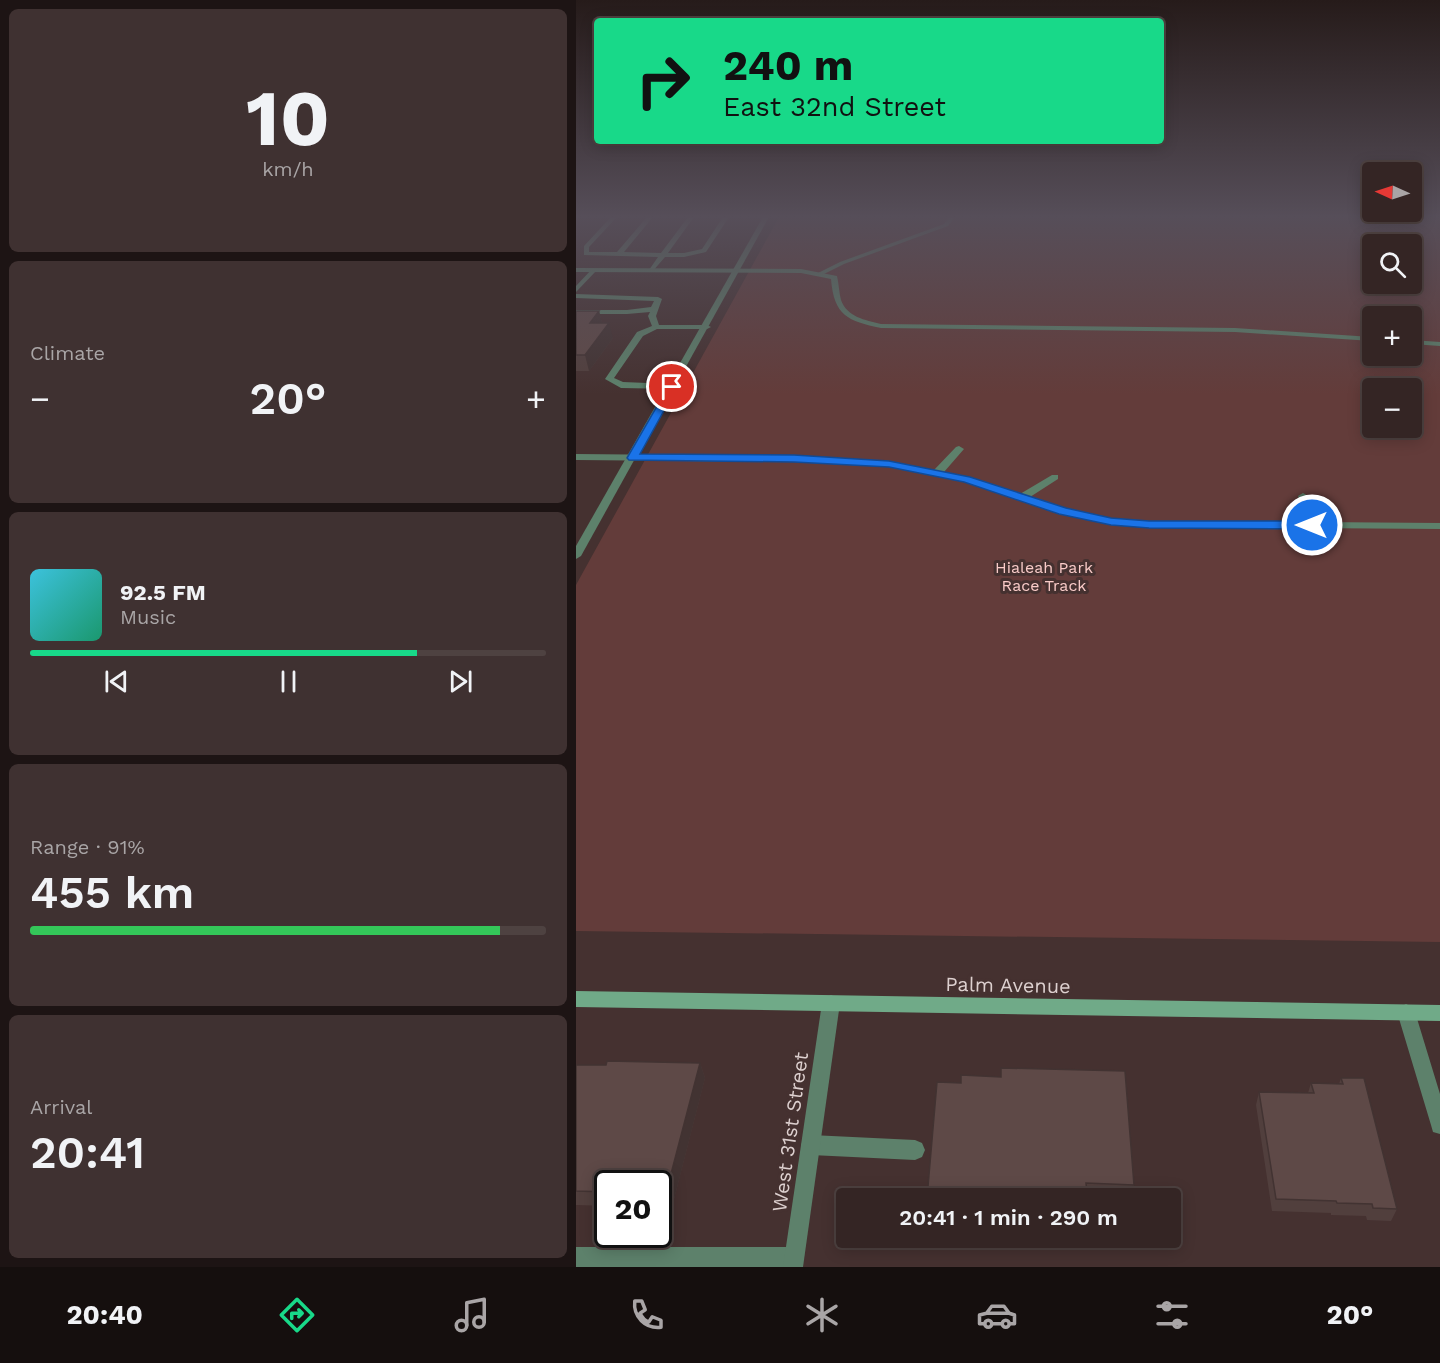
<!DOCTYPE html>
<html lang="en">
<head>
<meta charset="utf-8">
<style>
  body { margin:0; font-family:"Work Sans",sans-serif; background:#3f3131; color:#f1f3f6; height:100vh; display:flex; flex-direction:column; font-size:22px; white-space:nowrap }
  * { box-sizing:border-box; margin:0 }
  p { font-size:20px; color:#a9a5a6 }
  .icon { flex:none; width:33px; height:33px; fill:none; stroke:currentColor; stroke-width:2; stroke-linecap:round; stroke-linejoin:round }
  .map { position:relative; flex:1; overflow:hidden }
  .details { display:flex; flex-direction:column; gap:9px; padding:9px; background:#1d1414; width:576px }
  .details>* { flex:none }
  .banner { position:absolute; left:18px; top:18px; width:570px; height:126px; border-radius:6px; box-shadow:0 3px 15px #0003,0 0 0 2px #4e4241; background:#18d989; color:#111; overflow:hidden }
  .needle { width:39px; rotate:273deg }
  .fabs { position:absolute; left:786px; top:162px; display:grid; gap:12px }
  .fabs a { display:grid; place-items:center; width:60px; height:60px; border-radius:6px; background:#342524; box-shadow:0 3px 15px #0003,0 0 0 2px #4e4241; font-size:30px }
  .speed { position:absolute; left:18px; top:1170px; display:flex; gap:12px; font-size:30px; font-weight:700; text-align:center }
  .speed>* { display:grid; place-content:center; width:78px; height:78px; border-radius:50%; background:#342524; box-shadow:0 3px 15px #0003,0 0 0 2px #4e4241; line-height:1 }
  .speed .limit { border:3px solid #111; border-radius:9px; background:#fff; color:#111 }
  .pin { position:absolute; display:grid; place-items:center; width:51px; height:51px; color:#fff; margin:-26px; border:3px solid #fff; border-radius:50%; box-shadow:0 2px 6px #0007 }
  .me { position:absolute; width:66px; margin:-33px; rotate:270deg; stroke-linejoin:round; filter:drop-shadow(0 0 4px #0008) }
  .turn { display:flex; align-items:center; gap:21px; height:126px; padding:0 30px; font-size:27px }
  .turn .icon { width:78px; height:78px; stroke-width:2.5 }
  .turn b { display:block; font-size:42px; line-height:51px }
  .big { font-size:45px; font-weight:600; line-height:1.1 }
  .details .card { flex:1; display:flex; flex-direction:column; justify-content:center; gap:9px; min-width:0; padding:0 21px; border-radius:9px; background:#3f3131 }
  .details .dial { align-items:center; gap:0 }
  .dial b { font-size:78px; line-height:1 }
  .song { display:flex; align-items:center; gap:18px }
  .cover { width:72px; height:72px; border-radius:9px; background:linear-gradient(135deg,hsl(190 70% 55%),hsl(160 70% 35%)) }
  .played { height:6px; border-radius:3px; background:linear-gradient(90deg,#18d989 75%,#4e4241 75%) }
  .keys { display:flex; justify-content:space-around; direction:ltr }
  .heat { display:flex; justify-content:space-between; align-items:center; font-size:33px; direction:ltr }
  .charge { height:9px; border-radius:4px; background:linear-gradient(90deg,#34c759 91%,#4e4241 0) }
  .trip { position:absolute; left:260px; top:1188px; width:345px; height:60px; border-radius:6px; background:#342524; box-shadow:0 3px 15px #0003,0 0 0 2px #4e4241; font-weight:600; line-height:60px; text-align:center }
  .tab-bar { display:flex; height:96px; justify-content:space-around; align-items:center; background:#150f0e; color:#a9a5a6 }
  .tab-bar .icon { width:42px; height:42px }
  .tab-bar .active { color:#18d989 }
  .tab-bar b { font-size:27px; color:#f1f3f6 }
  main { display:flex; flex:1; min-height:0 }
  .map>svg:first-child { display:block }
  .green { fill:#633c3a; fill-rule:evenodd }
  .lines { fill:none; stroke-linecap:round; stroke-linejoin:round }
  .service { fill:#5d816b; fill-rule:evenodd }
  .minor { fill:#5d816b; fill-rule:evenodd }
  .tertiary { fill:#5d816b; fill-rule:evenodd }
  .secondary { fill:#70aa88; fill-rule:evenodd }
  .wall { fill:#513f3d }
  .shaded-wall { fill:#423332 }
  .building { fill:#5e4947; stroke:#423332; stroke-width:1.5 }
  .route { fill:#1a73e8; stroke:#114b97; stroke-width:1.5 }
  .labels { text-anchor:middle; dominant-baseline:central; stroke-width:6; stroke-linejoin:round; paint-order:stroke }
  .park-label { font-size:16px; fill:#f9cbc8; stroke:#453130 }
  .near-street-label { font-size:20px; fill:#ddd0cf; stroke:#453130 }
</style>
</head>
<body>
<main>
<section class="details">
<div class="card dial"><b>10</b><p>km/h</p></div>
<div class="card"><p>Climate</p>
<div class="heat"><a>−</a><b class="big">20°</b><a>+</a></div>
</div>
<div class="card">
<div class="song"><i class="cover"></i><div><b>92.5 FM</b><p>Music</p></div></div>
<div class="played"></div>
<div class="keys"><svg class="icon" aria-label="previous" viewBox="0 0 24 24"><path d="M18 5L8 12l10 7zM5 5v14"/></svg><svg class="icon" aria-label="pause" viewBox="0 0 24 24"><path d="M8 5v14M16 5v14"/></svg><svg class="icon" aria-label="next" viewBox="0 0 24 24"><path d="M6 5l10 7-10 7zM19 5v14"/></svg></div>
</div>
<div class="card"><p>Range · 91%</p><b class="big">455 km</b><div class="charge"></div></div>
<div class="card"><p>Arrival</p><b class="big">20:41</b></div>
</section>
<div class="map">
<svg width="864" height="1267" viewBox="0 0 864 1267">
  <rect width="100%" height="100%" fill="#453130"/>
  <path class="green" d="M203 217H864V942L0 931V585ZM796 244H836V284H796ZM796 316H836V356H796ZM796 388H836V428H796Z"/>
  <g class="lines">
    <g class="service">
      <path d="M35 217H41L13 247V252H41L71 217H77L48 252 85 253 112 217H118L92 253H108L126 249 147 217H153L130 252 108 257H89L76 272 73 270 82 257 8 255V246Z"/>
      <path d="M373 217H379L372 226 268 264 244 276 238 275 264 262 368 224Z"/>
      <path d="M16 269 21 270 0 292V286Z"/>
      <path d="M0 294 82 297 86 299 80 316 83 325H131L135 327 131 329H81L67 336 38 378 47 382 96 384 100 387 99 389 45 388 29 379 61 332 76 326 72 316 74 312 51 314H0V310H51L75 307 78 301 0 298Z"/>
      <path d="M383 446 388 449 368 472 393 477 444 494 476 475H482V479L454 497 489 508 535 518 573 521 730 522 722 496 727 493 732 496 740 522 864 523V529L573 527 535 524 487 514 388 482 313 467 218 462 0 460V454L218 456 313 461 358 470 380 447Z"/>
      <path d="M235 1135 339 1140 346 1143 349 1150 346 1157 339 1160 235 1155 228 1152 225 1145 228 1138Z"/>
      <path d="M0 1247H218L225 1250 228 1257 225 1264 219 1267H0Z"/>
    </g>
    <g class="minor">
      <path d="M0 268 225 269 261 276C263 284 263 293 265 300 271 317 289 320 305 324L659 328 796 337V341L659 332 305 328C272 321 258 316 255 279L225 273 0 272Z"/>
      <path d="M836 340 864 342V346L836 344Z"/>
      <path d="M255 995 261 998 264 1003 227 1267H207L246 1003 249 998Z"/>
      <path d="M830 1004 836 1007 839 1012 864 1094V1134L857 1132 855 1125 821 1012 824 1007Z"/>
    </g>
    <path class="tertiary" d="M187 217H193L5 556 0 559V546Z"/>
    <path class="secondary" d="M0 991 864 1005V1021L0 1007Z"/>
  </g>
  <g class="wall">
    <path d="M0 311H23L26 323 37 338 13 371H0Z"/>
    <path d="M124 1063 129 1078 96 1207H82V1184H32V1206L0 1205V1065H30Z"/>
    <path d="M765 1078 821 1209 815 1221 791 1220 790 1216 755 1215V1213L696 1211 680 1105 683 1092 732 1093 735 1083 763 1084Z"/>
    <path d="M385 1083 558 1185 556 1198 510 1197V1198H351Z"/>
  </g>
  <g class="shaded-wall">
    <path d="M23 311 27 326 14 323Z"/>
    <path d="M33 323 37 338 13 371 9 355Z"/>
    <path d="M124 1063 129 1078 96 1207 90 1193Z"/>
  </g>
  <g class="building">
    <path d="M0 311H23L14 323H33L9 355H0Z"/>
    <path d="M31 1061 124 1063 90 1193H82V1184H32V1192L0 1191V1065H30Z"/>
    <path d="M425 1068 549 1071 558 1185 510 1183 511 1192 409 1191V1198H351L361 1082 385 1083V1075L425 1077Z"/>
    <path d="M765 1078H788L821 1209 797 1208 796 1204 761 1203 760 1201 700 1199 683 1092 738 1093 735 1083 767 1084Z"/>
  </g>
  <linearGradient id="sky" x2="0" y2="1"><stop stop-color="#261b1a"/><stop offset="0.55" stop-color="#564e59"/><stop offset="1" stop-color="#564e59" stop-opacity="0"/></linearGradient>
  <rect width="864" height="394" fill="url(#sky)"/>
  <path class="route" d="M96 384 101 387 64 454 218 455 313 461 394 477 490 508 535 518 573 521H736L742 525 736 529 573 528 535 525 483 514 388 482 313 467 218 462 53 460 51 458 92 387Z"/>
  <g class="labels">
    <g class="park-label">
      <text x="468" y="567">Hialeah Park<tspan x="468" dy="18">Race Track</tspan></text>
    </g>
    <g class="near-street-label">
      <text transform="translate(432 985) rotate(1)">Palm Avenue</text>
      <text transform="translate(214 1132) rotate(-82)">West 31st Street</text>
    </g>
  </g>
</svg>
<div class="fabs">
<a><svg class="needle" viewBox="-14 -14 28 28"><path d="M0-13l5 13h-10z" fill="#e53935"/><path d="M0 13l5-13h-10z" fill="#a9a5a6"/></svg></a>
<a><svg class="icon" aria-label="search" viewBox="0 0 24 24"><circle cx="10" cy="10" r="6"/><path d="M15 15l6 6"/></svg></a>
<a>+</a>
<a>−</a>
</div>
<div class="speed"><div class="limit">20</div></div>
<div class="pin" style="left:96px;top:387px;background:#d93025"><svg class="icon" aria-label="arrive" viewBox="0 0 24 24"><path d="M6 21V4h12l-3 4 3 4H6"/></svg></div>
<svg class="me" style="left:736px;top:525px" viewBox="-20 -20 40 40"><circle r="17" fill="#1a73e8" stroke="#fff" stroke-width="3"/><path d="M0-11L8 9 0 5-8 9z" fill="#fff"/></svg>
<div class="trip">20:41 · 1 min · 290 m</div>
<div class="banner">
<div class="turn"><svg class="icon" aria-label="right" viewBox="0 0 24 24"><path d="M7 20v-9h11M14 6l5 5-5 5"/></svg><div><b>240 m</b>East 32nd Street</div></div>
</div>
</div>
</main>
<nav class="tab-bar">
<b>20:40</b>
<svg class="icon active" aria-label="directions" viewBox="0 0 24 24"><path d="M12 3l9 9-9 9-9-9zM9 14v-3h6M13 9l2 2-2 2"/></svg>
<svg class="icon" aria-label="music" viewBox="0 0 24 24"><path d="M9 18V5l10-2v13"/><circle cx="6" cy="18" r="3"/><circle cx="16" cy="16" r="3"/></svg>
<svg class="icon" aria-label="phone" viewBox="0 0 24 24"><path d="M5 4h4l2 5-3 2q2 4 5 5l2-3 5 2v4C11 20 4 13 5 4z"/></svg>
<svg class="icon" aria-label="climate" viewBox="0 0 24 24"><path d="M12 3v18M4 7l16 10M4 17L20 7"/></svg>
<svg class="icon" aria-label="car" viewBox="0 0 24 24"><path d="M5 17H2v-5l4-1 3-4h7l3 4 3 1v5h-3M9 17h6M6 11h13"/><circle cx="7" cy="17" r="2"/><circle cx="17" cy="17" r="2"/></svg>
<svg class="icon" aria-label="filters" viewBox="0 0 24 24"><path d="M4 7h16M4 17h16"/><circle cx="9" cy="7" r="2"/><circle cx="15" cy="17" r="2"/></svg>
<b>20°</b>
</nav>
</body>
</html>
